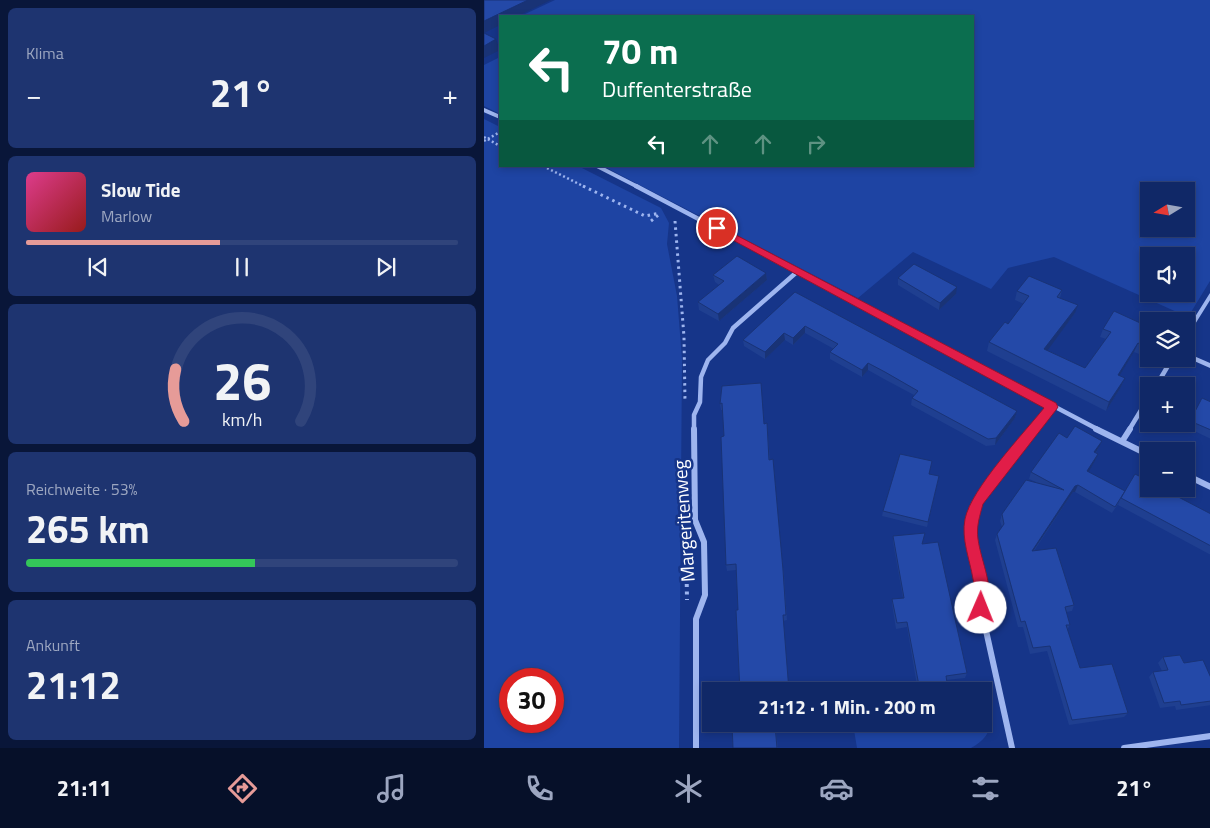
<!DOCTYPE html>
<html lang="de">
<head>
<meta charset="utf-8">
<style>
  body { margin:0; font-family:"Titillium Web",sans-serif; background:#1e3470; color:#f1f3f6; height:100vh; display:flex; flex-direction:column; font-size:19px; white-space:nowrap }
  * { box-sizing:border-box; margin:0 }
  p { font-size:16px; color:#9ca6c0 }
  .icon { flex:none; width:28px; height:28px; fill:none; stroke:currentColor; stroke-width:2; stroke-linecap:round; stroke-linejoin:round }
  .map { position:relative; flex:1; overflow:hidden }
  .side { display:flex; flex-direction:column; gap:8px; padding:8px; background:#091639; width:484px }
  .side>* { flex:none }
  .hud { position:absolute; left:15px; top:15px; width:475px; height:152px; border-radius:0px; box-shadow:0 2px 8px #0003,0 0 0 1px #30447b; background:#0b6e4f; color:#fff; overflow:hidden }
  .needle { width:32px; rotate:259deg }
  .fabs { position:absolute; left:656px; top:182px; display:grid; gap:10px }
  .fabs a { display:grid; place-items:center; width:55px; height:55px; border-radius:0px; background:#102867; box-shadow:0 2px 8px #0003,0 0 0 1px #30447b; font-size:25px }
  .speed { position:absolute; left:15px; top:668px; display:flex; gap:10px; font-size:25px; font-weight:700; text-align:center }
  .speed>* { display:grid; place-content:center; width:65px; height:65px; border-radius:50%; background:#102867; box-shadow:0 2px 8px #0003,0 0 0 1px #30447b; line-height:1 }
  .speed .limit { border:8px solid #d22; background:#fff; color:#111 }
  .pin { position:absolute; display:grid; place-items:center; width:42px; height:42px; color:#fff; margin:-21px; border:2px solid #fff; border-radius:50%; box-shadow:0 1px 5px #0007 }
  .me { position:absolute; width:55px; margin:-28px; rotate:1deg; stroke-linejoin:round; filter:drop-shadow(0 0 4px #0008) }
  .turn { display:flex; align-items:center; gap:18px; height:105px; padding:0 20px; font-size:22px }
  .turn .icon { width:65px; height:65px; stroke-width:2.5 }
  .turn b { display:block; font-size:35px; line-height:42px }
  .lanes { display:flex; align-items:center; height:48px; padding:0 20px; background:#0003; justify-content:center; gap:25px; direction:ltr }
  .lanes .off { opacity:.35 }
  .big { font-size:38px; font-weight:700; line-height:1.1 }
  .side .widget { flex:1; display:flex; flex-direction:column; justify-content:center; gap:8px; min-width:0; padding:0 18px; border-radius:8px; background:#1e3470 }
  .side .dial { align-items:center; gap:0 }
  .dial svg { height:130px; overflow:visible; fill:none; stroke:#30447b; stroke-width:7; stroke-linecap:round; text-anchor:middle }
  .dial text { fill:#f1f3f6; stroke:none }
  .song { display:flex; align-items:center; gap:15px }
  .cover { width:60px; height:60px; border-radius:8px; background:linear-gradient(135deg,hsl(330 70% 55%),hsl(0 70% 35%)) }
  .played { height:5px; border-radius:2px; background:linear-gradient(90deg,#e69b98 45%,#30447b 45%) }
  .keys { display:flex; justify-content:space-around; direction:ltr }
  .heat { display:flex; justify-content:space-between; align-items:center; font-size:28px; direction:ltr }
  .charge { height:8px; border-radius:4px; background:linear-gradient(90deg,#34c759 53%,#30447b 0) }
  .trip { position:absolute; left:218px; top:682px; width:290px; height:50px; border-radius:0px; background:#102867; box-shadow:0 2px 8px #0003,0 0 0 1px #30447b; font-weight:700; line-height:50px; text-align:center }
  .tab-bar { display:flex; height:80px; justify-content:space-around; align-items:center; background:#061029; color:#9ca6c0 }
  .tab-bar .icon { width:35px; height:35px }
  .tab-bar .current { color:#e69b98 }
  .tab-bar b { font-size:22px; color:#f1f3f6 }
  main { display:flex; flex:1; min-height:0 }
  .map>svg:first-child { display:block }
  .green { fill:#1e44a3; fill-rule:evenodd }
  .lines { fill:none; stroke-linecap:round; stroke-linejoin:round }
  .path-far2 { stroke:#9eb5ef; stroke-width:2.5; stroke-dasharray:2 2.5; stroke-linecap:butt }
  .path-far1 { stroke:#9eb5ef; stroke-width:3; stroke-dasharray:2.5 4; stroke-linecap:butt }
  .path { stroke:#9eb5ef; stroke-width:4; stroke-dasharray:3 4.5; stroke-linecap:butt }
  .service { stroke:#9eb5ef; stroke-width:4 }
  .minor-far2 { stroke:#9eb5ef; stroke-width:4 }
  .minor-far1 { stroke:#9eb5ef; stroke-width:4.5 }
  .minor { stroke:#9eb5ef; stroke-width:6 }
  .wall { fill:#1f3f90 }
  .shaded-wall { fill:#193376 }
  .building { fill:#2449a8; stroke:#193376 }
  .route { fill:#e11d48; stroke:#92132f }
  .labels { text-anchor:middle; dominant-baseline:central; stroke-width:5; stroke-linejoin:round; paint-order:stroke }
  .street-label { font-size:19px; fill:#fff; stroke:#163589 }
</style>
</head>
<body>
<main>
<section class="side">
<div class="widget"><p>Klima</p>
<div class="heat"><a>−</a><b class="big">21°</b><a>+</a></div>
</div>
<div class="widget">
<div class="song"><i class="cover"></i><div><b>Slow Tide</b><p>Marlow</p></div></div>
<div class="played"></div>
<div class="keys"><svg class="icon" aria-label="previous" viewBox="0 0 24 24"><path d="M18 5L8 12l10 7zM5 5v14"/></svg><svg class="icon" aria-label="pause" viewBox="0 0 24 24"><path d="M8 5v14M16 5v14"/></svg><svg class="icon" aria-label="next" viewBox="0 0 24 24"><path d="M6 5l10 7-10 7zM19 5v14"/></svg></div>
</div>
<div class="widget dial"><svg viewBox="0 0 100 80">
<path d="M14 69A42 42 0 1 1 86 69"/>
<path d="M14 69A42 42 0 0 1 9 37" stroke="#e69b98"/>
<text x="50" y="56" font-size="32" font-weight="700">26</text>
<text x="50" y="72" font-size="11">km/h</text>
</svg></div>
<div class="widget"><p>Reichweite · 53%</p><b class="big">265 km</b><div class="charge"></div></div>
<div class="widget"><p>Ankunft</p><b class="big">21:12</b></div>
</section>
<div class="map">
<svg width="727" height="748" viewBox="0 0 727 748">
  <rect width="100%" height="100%" fill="#163589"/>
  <g class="green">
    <path d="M71 0H726V281L704 317 570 257 524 268 507 289 429 252 374 298 119 166H489V16H37ZM702 191V229H665V191ZM702 256V294H665V256Z"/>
    <path d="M16 57V114L0 106V65Z"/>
    <path d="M0 119 16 127V166H94L177 208 185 223 183 244 193 296 198 359 195 748H0ZM26 679H69V721H26Z"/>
    <path d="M504 687C509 711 514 734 487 748H373L369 724H499V691H479Z"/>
  </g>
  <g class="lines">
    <g class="path-far2">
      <path d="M0 137 16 146"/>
      <path d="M0 141 16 132"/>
      <path d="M59 166 101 187"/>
    </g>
    <g class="path-far1">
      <path d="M99 186 161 216 176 213"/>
      <path d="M167 221 177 213"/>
      <path d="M191 221 200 337 201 402"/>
    </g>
    <path class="path" d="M202 539 203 600"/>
    <path class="service" d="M702 335 727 295"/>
    <g class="minor-far2">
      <path d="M0 110 16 117"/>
      <path d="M113 166 154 187"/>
    </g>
    <g class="minor-far1">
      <path d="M152 186 615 430"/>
      <path d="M702 355 727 366"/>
      <path d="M672 386 688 359"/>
      <path d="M210 430V415L216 402 217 377 224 360 241 343 249 328 314 271"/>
      <path d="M549 430 568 407"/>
      <path d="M645 430 665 397"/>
    </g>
    <g class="minor">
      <path d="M210 429 211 520 220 542 221 595 212 619V748"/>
      <path d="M612 429 665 455"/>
      <path d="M639 440 646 429"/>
      <path d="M702 475 727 487"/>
      <path d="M528 748 497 608V582L487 538 488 520 494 501 502 488 550 429"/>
      <path d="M640 748 727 736"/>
    </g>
  </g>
  <g class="wall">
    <path d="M282 273 283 280 235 321 215 310 214 302 235 285 231 282 229 275Z"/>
    <path d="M414 278 472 294 455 310 414 285Z"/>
    <path d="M578 290 576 298 591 313 563 350 601 368 622 339 616 337 619 329 665 327V358L650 352 635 376 641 378 637 387 622 411 503 351 505 342 524 324 540 304 531 300 533 291Z"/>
    <path d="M311 292 533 411 531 418 511 445 502 446 427 405 428 398 430 395 400 379 384 370 378 377 346 359V352L350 349 321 333 309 345 301 340 281 359 260 346 259 340Z"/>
    <path d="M238 386 280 424 283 423 286 460 300 575 303 620 299 621 254 610 252 570 243 571 242 565 240 436 239 410H237L236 404Z"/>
    <path d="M718 398 727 402V439L702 427Z"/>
    <path d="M615 447 612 453 614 454 611 461 604 472 641 491 727 514V555L634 505 636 501 628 513 591 492H589L550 551 590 605 588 611 582 612 586 625 583 630 596 668 644 713 640 717 585 725 563 651 546 654 539 627H534L511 540 513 534 518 527 516 521 518 514 552 482 545 479 547 472Z"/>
    <path d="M448 461 445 474 455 476 443 527 398 516 399 511Z"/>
    <path d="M409 536 439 543 483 673 481 678 462 680 464 689V691H434L423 627 412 629 408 604V599L419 598 409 542Z"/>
    <path d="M679 657 700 663 727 678V705L692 710 691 706 676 708 665 677 669 672 678 671 674 663Z"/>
    <path d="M248 724H296L297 729 292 730 294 748H249Z"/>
  </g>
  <g class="shaded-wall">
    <path d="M44 0H67L34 16H16V25L0 33V21Z"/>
    <path d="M12 39 16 50 0 58V46Z"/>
    <path d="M282 273 283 280 235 321 234 314Z"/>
    <path d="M473 287 472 294 455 310 456 303Z"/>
    <path d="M594 305 591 313 558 358 560 349Z"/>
    <path d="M321 326V333L309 345V338Z"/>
    <path d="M300 333 301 340 281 359V352Z"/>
    <path d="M654 343 650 352 631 383 634 375Z"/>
    <path d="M384 363V370L378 377V370Z"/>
    <path d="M641 378 637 387 622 411 625 402Z"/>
    <path d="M533 411 531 418 511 445 512 438Z"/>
    <path d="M618 441 615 447 608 459 610 452Z"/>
    <path d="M614 454 611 461 601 478 603 471Z"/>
    <path d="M594 485 591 492H589L545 557 548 551 591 486Z"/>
  </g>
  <g class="building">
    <path d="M0 0H44L0 21Z"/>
    <path d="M0 33 12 39 0 46Z"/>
    <path d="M253 256 282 273 234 314 214 302 240 281 229 275Z"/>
    <path d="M430 264 473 287 456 303 414 278Z"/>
    <path d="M545 276 578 290 573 297 594 305 560 349 601 368 627 332 619 329 630 311 665 327V348L654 343 634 375 641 378 625 402 505 342 521 322 524 324 545 296 533 291Z"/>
    <path d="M311 292 533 411 512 438 504 439 428 398 434 391 401 372 384 363 378 370 346 352 354 344 321 326 309 338 300 333 281 352 259 340Z"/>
    <path d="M277 383 280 424 283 423 285 460 289 459 299 570 302 615H299L305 691H256L252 610H254L252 564 242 565 237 437 240 436 238 403 236 404 238 386Z"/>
    <path d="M718 398 727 402V430L706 421Z"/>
    <path d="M591 426 618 441 610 452 614 454 603 471 641 491 631 507 594 485 591 486 548 551 572 548 590 605 581 607 586 625H582L596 668 628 664 644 713 588 720 566 646 549 648 541 621 537 622 513 534 520 524 518 514 542 480 580 490 547 472 575 433 583 438Z"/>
    <path d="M416 454 448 461 445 474 455 476 444 522 399 511Z"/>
    <path d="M651 474 665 481V489H679L727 514V546L637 498Z"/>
    <path d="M441 533 438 544 454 542 483 673 462 676 464 689 447 691H436L423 622 413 623 408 599 420 598 409 536Z"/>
    <path d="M696 655 700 663 719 660 727 678V701L697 705 696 701 680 703 669 672 684 670 679 657Z"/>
    <path d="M248 724H296V725H291L293 748H249Z"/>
  </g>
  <path class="route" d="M233 225 572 403 574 407 572 410 499 504C496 515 492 527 494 539 497 562 512 590 502 613L497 615 492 613C487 602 492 590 489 579 486 560 477 539 481 519 487 489 539 434 560 408L230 230V226Z"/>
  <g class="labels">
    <g class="street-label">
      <text transform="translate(199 521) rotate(-94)">Margeritenweg</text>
    </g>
  </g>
</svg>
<div class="fabs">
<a><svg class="needle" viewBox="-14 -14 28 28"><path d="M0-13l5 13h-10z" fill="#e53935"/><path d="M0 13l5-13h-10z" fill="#9ca6c0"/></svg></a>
<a><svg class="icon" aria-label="sound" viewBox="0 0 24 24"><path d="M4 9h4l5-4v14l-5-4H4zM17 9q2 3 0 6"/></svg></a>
<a><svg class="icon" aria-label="layers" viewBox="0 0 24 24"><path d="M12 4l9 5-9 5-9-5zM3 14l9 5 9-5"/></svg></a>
<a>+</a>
<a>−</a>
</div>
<div class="speed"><div class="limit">30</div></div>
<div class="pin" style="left:233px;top:228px;background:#d93025"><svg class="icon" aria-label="arrive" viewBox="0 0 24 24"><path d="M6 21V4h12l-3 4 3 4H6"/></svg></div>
<svg class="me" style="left:497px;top:608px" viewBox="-20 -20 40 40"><circle r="19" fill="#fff"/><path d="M0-13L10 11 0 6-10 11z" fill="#e11d48"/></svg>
<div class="trip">21:12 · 1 Min. · 200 m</div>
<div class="hud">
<div class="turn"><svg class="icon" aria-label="left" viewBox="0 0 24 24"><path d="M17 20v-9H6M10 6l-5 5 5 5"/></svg><div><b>70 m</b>Duffenterstraße</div></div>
<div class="lanes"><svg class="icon" aria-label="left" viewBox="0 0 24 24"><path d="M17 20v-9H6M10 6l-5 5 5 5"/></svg><svg class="icon off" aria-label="ahead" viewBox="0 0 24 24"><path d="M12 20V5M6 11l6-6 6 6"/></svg><svg class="icon off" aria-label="ahead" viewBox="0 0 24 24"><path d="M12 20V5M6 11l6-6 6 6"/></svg><svg class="icon off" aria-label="right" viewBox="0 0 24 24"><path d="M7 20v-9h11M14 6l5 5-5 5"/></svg></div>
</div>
</div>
</main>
<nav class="tab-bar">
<b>21:11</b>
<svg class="icon current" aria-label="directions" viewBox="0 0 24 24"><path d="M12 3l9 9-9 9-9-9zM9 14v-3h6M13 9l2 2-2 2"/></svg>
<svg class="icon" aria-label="music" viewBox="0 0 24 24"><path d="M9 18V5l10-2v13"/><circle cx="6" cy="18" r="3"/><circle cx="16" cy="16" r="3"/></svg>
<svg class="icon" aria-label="phone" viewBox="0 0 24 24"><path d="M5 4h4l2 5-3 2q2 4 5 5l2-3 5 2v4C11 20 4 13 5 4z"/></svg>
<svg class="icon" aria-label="climate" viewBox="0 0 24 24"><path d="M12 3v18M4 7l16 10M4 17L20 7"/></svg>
<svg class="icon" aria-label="car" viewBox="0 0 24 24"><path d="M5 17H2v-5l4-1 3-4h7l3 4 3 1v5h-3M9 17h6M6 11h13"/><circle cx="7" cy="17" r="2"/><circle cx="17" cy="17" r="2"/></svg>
<svg class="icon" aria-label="filters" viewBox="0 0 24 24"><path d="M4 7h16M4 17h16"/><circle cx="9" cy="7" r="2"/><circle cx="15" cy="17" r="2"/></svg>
<b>21°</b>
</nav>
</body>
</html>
